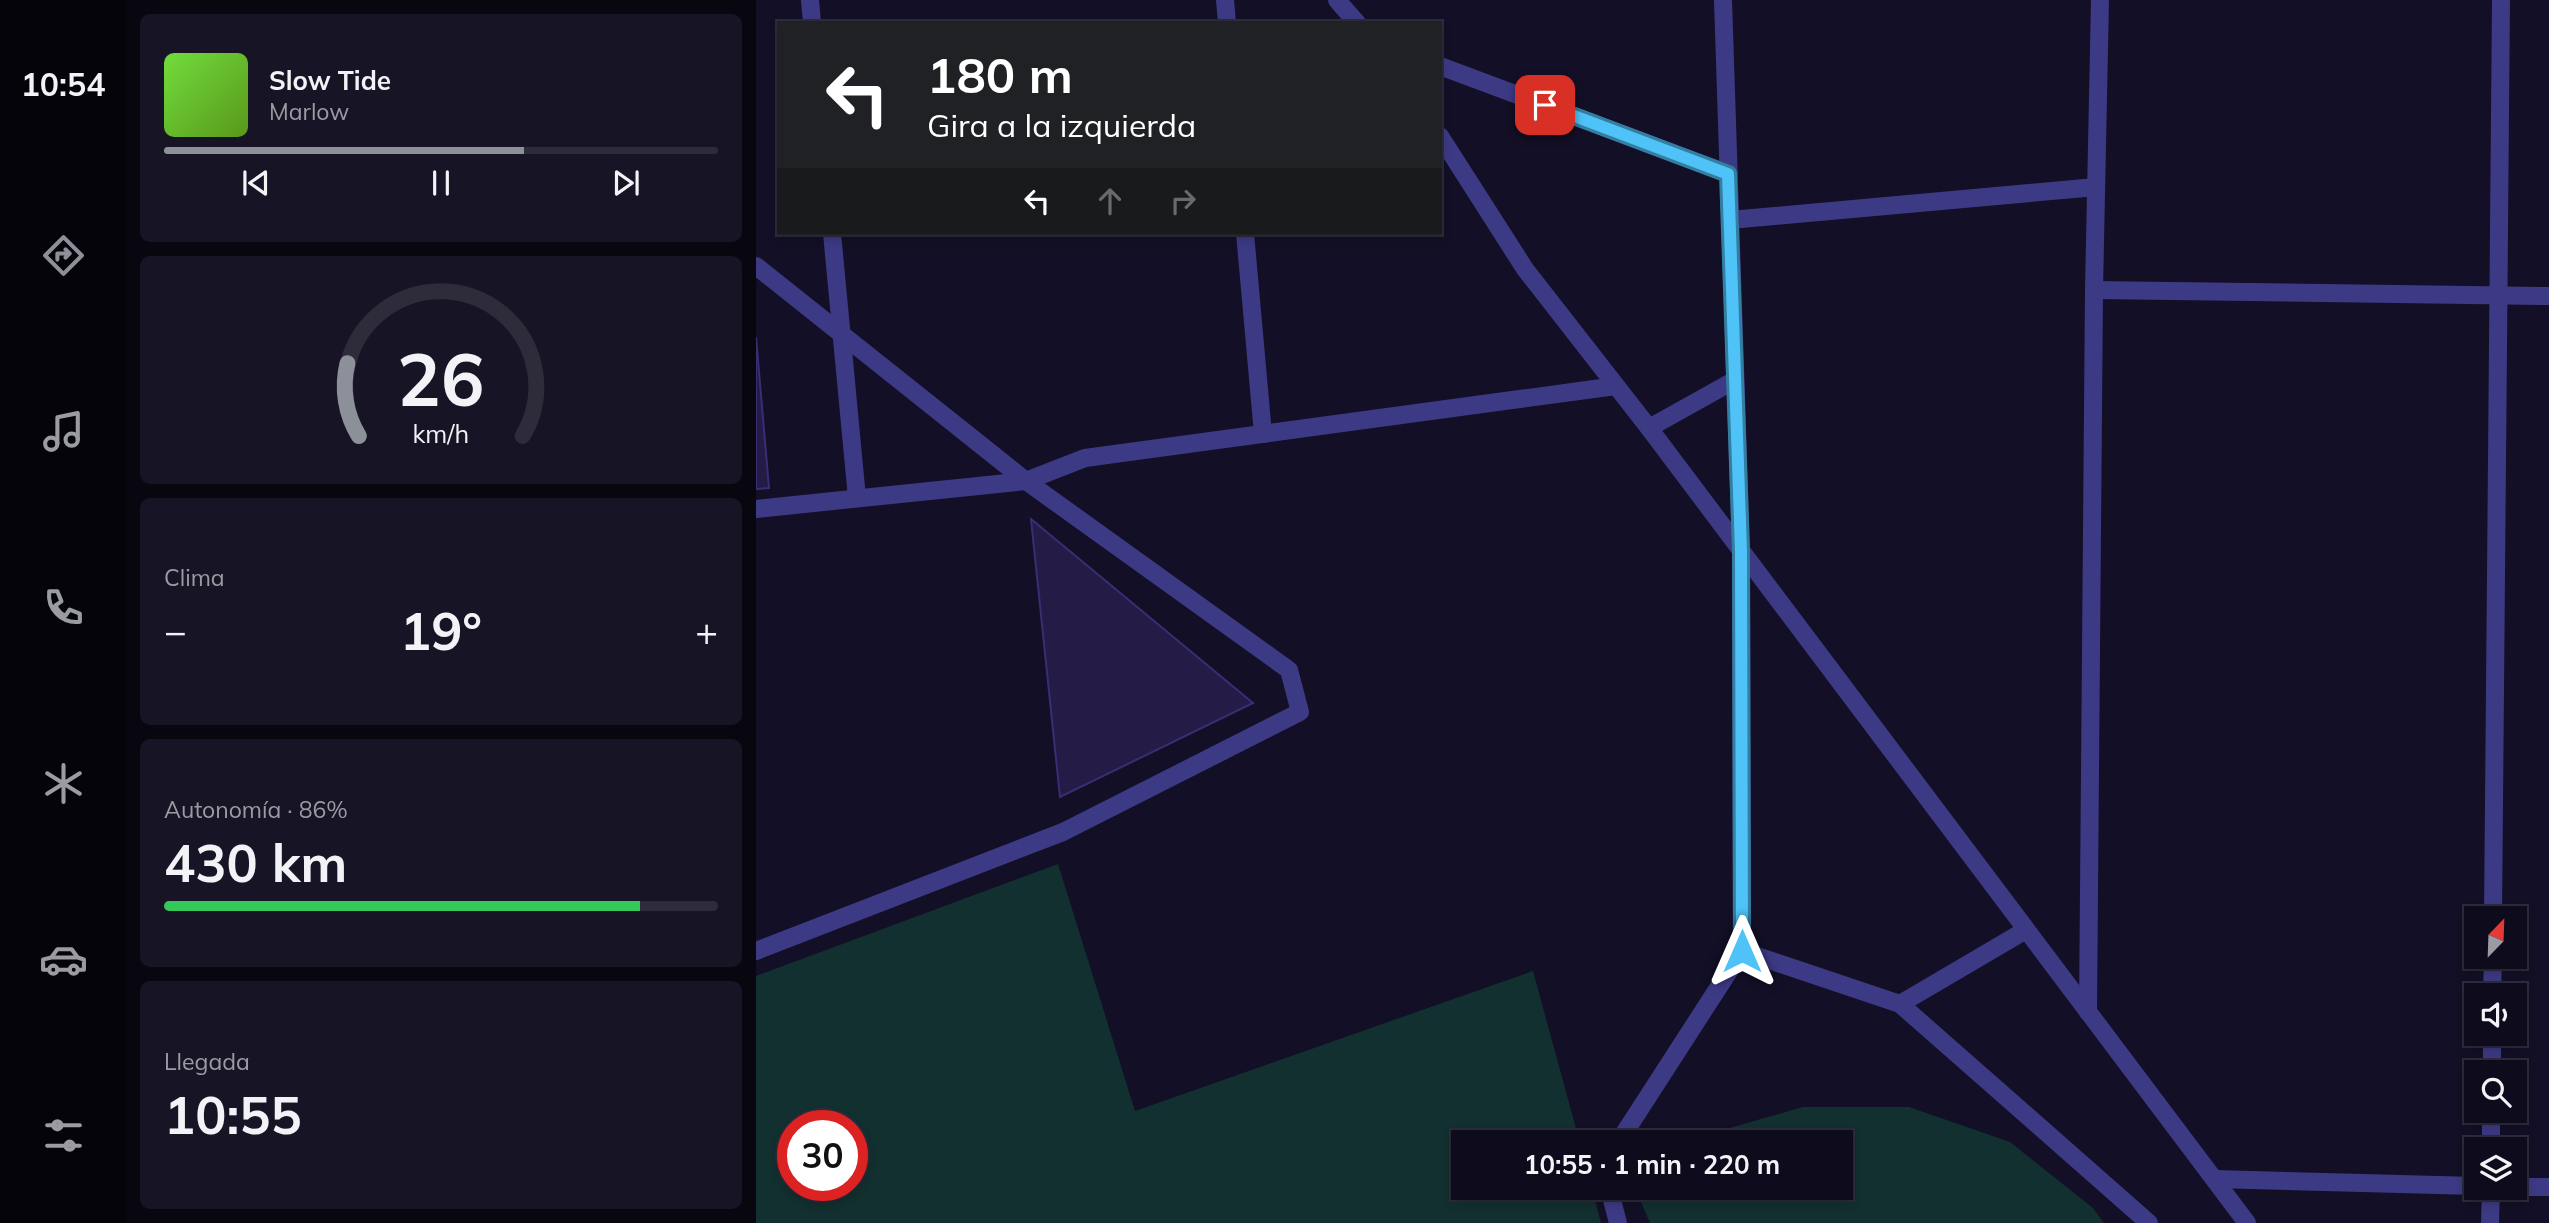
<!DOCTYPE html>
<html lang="es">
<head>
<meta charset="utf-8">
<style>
  body { margin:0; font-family:Mulish,sans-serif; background:#171425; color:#f1f3f6; height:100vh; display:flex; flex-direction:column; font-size:26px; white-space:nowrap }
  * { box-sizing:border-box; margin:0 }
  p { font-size:23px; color:#9b9ba3 }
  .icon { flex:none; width:38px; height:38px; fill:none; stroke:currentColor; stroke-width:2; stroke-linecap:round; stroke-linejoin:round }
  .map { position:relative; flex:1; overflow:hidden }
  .drawer { display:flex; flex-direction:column; gap:14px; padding:14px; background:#08060f; width:630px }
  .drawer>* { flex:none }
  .hud { position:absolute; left:21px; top:21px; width:665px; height:214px; border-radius:0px; box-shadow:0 4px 10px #0003,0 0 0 2px #2e2b3b; background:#202124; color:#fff; overflow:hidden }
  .needle { width:46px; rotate:23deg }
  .tools { position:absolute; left:1708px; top:906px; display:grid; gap:14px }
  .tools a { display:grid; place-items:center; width:63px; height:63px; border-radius:0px; background:#0e0b1c; box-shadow:0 4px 10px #0003,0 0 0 2px #2e2b3b; font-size:35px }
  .speed { position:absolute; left:21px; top:1110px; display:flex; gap:14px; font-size:35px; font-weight:700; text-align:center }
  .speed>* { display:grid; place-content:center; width:91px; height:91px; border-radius:50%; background:#0e0b1c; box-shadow:0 4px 10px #0003,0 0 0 2px #2e2b3b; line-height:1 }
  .speed .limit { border:10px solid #d22; background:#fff; color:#111 }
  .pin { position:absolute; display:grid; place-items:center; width:60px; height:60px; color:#fff; margin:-30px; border-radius:14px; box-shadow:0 4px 10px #0006 }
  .me { position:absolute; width:77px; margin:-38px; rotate:0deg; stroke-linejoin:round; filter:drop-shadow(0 0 5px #0008) }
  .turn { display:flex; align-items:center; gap:24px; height:147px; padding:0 35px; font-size:32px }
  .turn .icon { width:91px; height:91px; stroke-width:2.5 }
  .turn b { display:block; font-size:49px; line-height:60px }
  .lanes { display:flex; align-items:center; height:66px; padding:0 35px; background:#0003; justify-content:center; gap:35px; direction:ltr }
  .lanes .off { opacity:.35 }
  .big { font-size:52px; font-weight:700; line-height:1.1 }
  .drawer .tile { flex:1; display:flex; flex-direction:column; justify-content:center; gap:10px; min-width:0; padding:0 24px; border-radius:10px; background:#171425 }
  .drawer .dial { align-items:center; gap:0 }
  .dial svg { height:182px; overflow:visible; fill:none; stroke:#2e2b3b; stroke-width:7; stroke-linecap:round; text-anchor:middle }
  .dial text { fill:#f1f3f6; stroke:none }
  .song { display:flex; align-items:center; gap:21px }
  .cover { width:84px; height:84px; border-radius:10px; background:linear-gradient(135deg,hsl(100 70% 55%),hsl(90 70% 35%)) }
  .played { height:7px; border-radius:4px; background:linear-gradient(90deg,#8c9099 65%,#2e2b3b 65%) }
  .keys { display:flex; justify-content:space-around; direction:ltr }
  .heat { display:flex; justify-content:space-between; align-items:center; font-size:38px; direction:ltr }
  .charge { height:10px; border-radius:5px; background:linear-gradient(90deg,#34c759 86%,#2e2b3b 0) }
  .trip { position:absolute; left:695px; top:1130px; width:402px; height:70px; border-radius:0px; background:#0e0b1c; box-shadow:0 4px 10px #0003,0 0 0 2px #2e2b3b; font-weight:700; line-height:70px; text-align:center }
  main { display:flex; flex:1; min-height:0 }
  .menu { display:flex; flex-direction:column; width:126px; justify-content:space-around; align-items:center; background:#06040b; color:#9b9ba3 }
  .menu .icon { width:49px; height:49px }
  .menu .active { color:#8c9099 }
  .menu b { font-size:32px; color:#f1f3f6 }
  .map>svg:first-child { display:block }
  .green { fill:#12302f; fill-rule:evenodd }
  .building { fill:#241b47; stroke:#3b2d73; stroke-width:2 }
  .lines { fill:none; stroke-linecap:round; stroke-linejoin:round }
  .minor { stroke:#3d3a85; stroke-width:18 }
  .route-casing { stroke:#337fa1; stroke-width:18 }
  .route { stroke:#4fc3f7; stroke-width:12 }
</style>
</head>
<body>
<main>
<nav class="menu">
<b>10:54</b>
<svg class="icon active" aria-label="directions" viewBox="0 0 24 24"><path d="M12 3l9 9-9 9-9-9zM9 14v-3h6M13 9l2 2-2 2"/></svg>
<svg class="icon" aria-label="music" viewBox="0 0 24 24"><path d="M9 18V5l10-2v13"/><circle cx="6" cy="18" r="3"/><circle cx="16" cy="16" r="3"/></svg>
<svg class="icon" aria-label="phone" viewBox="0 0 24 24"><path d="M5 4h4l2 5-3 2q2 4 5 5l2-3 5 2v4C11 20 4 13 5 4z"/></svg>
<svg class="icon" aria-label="climate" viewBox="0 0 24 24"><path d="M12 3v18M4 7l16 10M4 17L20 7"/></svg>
<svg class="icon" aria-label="car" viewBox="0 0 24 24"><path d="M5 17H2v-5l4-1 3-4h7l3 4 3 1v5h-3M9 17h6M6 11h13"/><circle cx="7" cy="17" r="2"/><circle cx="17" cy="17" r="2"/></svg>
<svg class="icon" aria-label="filters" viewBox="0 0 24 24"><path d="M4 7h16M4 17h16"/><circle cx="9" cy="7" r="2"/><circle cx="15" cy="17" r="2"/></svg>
</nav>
<section class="drawer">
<div class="tile">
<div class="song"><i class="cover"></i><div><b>Slow Tide</b><p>Marlow</p></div></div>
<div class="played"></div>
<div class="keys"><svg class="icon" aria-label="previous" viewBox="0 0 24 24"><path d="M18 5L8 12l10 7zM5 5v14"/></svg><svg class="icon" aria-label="pause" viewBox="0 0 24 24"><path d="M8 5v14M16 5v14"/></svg><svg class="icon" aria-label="next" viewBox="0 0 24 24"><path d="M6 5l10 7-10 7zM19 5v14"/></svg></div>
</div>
<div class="tile dial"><svg viewBox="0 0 100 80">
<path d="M14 69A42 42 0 1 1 86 69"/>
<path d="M14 69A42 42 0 0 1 9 37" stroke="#8c9099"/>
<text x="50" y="56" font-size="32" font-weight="700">26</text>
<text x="50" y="72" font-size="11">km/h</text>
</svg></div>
<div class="tile"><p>Clima</p>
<div class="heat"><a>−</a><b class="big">19°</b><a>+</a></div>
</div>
<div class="tile"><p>Autonomía · 86%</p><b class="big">430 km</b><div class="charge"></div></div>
<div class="tile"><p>Llegada</p><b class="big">10:55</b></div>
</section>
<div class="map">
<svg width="1793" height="1223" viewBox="0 0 1793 1223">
  <rect width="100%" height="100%" fill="#130f26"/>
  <g class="green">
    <path d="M302 864 379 1111 777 971 824 1143H707V1188H836L845 1223H0V976ZM37 1125H96V1185H37Z"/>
    <path d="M1047 1107H1153L1254 1142 1337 1208 1348 1223H894L879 1188H1085V1143H935L946 1136Z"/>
  </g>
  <g class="building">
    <path d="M0 337 13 488 0 489Z"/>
    <path d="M275 519 497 703 304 797Z"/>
  </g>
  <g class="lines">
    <g class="minor">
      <path d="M54 0 56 23"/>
      <path d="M469 0 471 23"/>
      <path d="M581 0 601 23"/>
      <path d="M684 66 973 174"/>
      <path d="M684 136 769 269 893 428 1491 1223"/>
      <path d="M974 220 1340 187"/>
      <path d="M76 233 101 498"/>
      <path d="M489 233 507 434"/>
      <path d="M0 266 270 481 533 670 544 712 307 832 0 951"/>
      <path d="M1338 290 1793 296"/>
      <path d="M893 428 979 380"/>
      <path d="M0 509 270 481 329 458 860 386"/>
      <path d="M1737 919 1745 0"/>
      <path d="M986 951 1144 1004 1270 930"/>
      <path d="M1736 996 1737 957"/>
      <path d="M1144 1004 1393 1223"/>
      <path d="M1332 1012 1338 290 1344 0"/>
      <path d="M1736 1073V1034"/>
      <path d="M862 1143 986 951 985 551 967 0"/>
      <path d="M1735 1150V1111"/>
      <path d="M1458 1179 1720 1186"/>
      <path d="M1759 1187H1793"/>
      <path d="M853 1188 862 1223"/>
      <path d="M1734 1223 1735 1188"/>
    </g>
  </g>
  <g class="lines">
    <defs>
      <path id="route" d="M789 105 972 174 985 551 986 951"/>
    </defs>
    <use href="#route" class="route-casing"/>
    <use href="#route" class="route"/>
  </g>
</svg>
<div class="tools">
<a><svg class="needle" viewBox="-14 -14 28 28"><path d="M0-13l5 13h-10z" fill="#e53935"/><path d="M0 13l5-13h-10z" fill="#9b9ba3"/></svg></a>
<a><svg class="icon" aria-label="sound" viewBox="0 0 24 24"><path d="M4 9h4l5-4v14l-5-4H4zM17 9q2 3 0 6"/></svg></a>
<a><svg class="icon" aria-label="search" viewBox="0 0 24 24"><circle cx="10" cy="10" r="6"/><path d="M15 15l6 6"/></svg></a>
<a><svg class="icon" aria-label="layers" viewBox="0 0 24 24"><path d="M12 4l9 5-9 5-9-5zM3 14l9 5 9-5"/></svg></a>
</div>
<div class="speed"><div class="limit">30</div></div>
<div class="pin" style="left:789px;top:105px;background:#d93025"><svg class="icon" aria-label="arrive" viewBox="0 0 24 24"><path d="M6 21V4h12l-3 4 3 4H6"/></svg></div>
<svg class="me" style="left:986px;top:951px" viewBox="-20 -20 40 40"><path d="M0-17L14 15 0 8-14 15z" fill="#4fc3f7" stroke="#fff" stroke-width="4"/></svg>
<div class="trip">10:55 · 1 min · 220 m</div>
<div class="hud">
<div class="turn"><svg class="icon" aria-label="left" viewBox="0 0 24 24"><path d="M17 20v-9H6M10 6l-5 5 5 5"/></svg><div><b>180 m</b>Gira a la izquierda</div></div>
<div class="lanes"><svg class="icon" aria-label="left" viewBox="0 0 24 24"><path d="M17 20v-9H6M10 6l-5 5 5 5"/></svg><svg class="icon off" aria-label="ahead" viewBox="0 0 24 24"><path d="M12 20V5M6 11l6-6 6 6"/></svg><svg class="icon off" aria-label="right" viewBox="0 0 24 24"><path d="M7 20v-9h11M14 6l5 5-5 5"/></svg></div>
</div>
</div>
</main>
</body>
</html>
